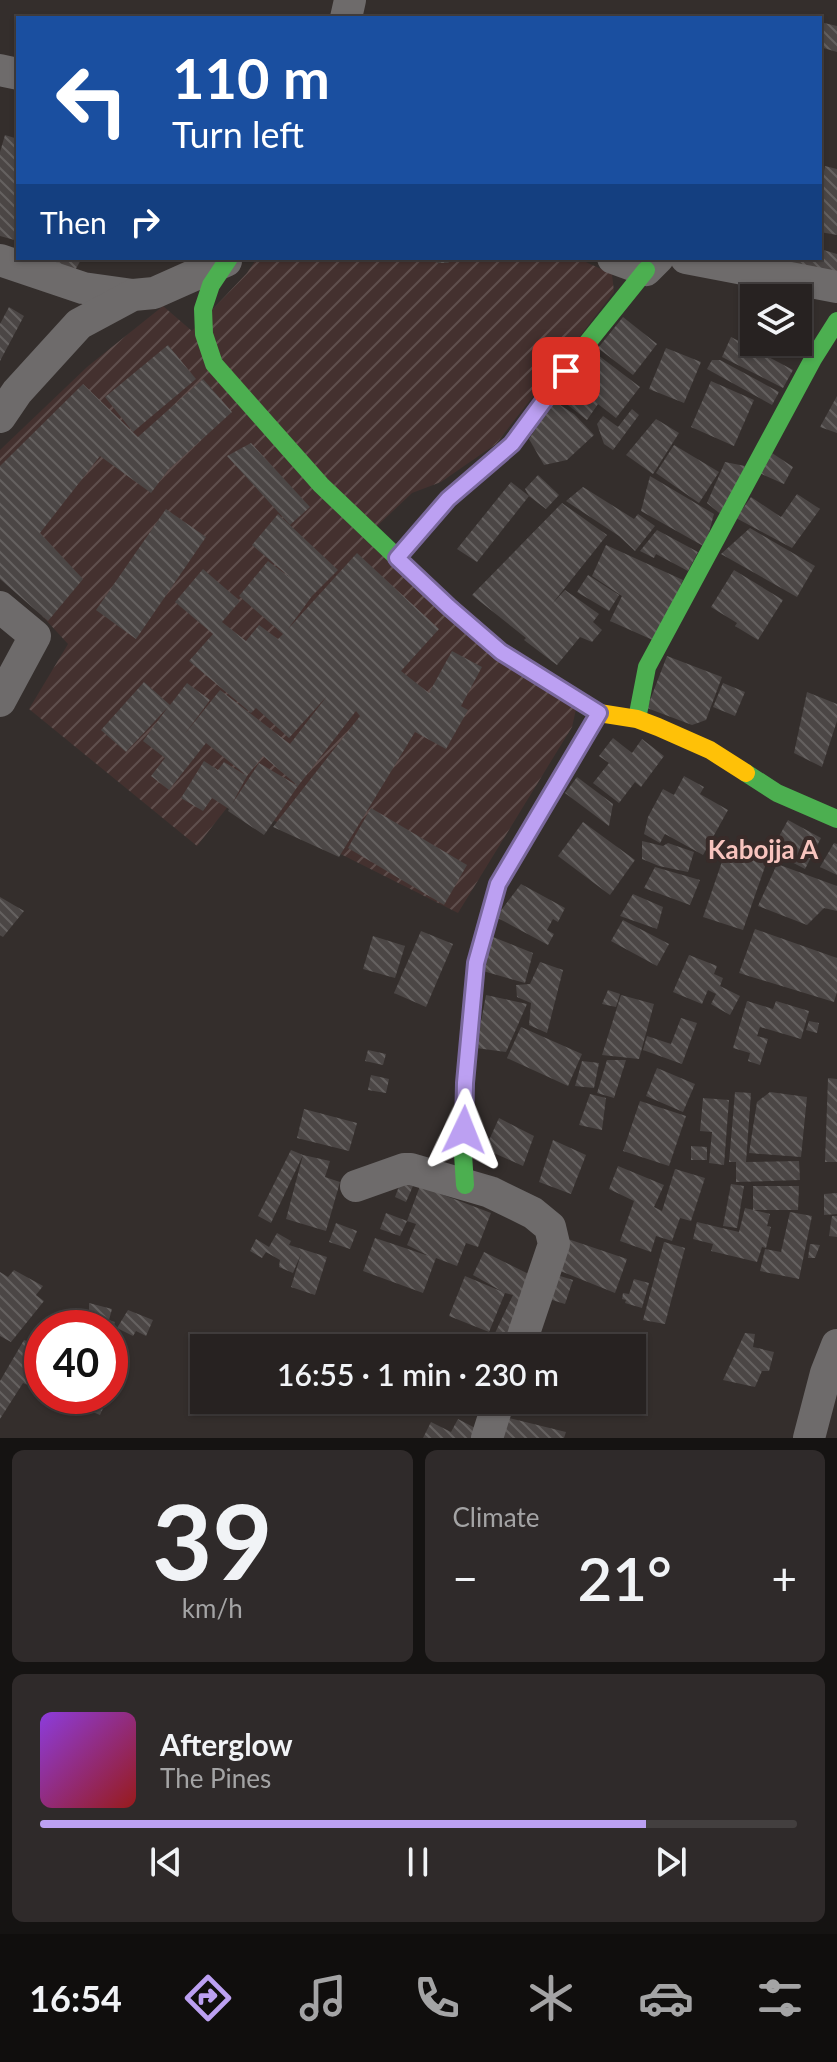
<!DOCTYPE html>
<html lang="en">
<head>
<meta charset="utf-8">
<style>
  body { margin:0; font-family:Lato,sans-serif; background:#2f2a2a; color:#f1f3f6; height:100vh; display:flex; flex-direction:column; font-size:30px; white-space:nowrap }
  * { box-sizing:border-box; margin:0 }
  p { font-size:26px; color:#a4a4a5 }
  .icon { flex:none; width:44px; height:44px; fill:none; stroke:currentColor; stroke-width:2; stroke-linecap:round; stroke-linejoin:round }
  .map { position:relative; height:1438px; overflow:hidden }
  .sheet { display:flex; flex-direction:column; gap:12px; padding:12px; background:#151312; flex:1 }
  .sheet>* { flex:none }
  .top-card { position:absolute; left:16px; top:16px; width:806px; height:244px; border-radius:0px; box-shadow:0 2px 6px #0004,0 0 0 2px #433f3f; background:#1a4fa0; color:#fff; overflow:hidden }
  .controls { position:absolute; left:740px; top:284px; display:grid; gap:16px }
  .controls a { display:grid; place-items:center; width:72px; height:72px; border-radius:0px; background:#272221; box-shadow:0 2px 6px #0004,0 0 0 2px #433f3f; font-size:40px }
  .speed { position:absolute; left:24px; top:1310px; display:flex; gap:16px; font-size:40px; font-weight:700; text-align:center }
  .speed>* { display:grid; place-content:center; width:104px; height:104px; border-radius:50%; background:#272221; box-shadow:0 2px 6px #0004,0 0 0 2px #433f3f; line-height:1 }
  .speed .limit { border:12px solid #d22; background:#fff; color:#111 }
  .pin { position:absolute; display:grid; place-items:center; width:68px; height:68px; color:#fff; margin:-34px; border-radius:16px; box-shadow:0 4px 12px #0006 }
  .me { position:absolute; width:88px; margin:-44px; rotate:2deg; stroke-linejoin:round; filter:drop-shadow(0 0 6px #0008) }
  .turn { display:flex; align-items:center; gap:28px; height:168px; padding:0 24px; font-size:36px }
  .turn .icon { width:104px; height:104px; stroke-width:2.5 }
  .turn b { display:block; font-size:56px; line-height:68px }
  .then { display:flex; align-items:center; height:76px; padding:0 24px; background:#0003; gap:16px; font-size:30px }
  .big { font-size:60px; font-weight:600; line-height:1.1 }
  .sheet .card { flex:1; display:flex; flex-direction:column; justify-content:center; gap:12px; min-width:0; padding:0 28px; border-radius:12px; background:#2f2a2a }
  .sheet .dial { align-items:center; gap:0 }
  .dial b { font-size:104px; line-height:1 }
  .song { display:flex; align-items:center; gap:24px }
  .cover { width:96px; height:96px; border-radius:12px; background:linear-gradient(135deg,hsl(270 70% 55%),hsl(0 70% 35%)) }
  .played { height:8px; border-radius:4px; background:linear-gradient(90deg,#bca0f2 80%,#433f3f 80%) }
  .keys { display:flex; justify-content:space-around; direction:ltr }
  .heat { display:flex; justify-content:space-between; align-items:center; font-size:44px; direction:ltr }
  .sheet .tiles { flex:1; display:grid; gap:12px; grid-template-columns:1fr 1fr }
  .card:last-child { grid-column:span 2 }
  .trip { position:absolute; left:190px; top:1334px; width:456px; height:80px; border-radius:0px; background:#272221; box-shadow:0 2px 6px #0004,0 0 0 2px #433f3f; font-weight:600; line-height:80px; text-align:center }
  .menu { display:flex; height:128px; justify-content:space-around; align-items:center; background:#100e0d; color:#a4a4a5 }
  .menu .icon { width:56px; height:56px }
  .menu .on { color:#bca0f2 }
  .menu b { font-size:36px; color:#f1f3f6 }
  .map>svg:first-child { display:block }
  .industrial { fill:url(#industrial-furrows) }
  .building { fill:url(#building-back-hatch) }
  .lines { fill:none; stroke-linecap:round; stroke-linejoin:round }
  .street { stroke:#6e6b6b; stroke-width:32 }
  .fast { stroke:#4caf50; stroke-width:18 }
  .slow { stroke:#ffc107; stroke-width:18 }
  .route-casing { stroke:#7a689d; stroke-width:20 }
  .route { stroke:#bca0f2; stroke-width:14 }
  .labels { text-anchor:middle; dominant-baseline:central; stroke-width:8; stroke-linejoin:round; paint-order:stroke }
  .quarter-label { font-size:26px; font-weight:bold; fill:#f8c4be; stroke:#382b29 }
</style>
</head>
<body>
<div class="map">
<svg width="837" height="1438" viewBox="0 0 837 1438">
  <defs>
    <pattern id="industrial-furrows" width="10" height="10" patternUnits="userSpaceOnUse" patternTransform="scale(2)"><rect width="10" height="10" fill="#44312f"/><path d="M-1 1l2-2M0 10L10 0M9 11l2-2" fill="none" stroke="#5f4f4d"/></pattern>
    <pattern id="building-back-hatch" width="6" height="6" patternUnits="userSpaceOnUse" patternTransform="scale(2)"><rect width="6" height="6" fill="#4b4645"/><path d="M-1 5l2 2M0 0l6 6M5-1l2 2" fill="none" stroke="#656160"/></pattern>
  </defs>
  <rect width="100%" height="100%" fill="#342e2c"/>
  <path class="industrial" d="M257 258H577L612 274 614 292 496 444 441 482 412 493 374 529 577 705 572 727 458 913 233 800 197 846 29 709 68 644 0 570V450L87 367 163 306 192 331 247 273Z"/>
  <g class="building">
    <path d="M820 22 837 26V52L820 47Z"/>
    <path d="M5 135 18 139V241L0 236V152Z"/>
    <path d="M825 166 837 169V235L820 232V192Z"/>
    <path d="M820 249 837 254V279L764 258H820Z"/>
    <path d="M36 258H82L70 279Z"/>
    <path d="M424 258H455L448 263H438Z"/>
    <path d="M766 280 768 298H754V342H747L738 284Z"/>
    <path d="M9 307 24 316 0 361V324Z"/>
    <path d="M623 317 657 344 633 375 598 348Z"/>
    <path d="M731 337 793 370 783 388 722 357Z"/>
    <path d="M168 345 196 379 133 432 105 397Z"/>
    <path d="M666 348 701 362 684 403 649 389Z"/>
    <path d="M594 352 640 387 616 418 598 404 587 420 559 398Z"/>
    <path d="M712 360H720L779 392 772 405 707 369Z"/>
    <path d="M203 379 232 412 168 470 151 493 100 456 40 533 83 579 48 621 0 579V466L83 384 138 437Z"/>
    <path d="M711 381 754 400 734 446 691 427Z"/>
    <path d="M837 396V433L820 427Z"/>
    <path d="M554 401 574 414 594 435 567 460 544 465 529 439Z"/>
    <path d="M632 409 639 415 613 450 604 444 597 424 603 416 618 427Z"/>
    <path d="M656 419 679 433 653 474 626 455Z"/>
    <path d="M251 443 310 507 290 525 227 456Z"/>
    <path d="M674 445 719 472 699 503 656 473Z"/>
    <path d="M772 453 793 467 784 484 757 472Z"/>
    <path d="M725 462 745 466 723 516 707 503Z"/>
    <path d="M538 475 559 495 546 509 529 496 525 489Z"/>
    <path d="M650 476 714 514 705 547 641 511Z"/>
    <path d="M511 482 529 496 477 562 457 549Z"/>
    <path d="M583 487 634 519 638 514 655 526 635 551 619 536 566 501Z"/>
    <path d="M797 494 820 509 792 548 736 518 751 497 781 517Z"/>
    <path d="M562 503 607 535 552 604 565 590 599 614 593 622 602 630 592 642 580 637 557 665 524 640 526 638 472 595Z"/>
    <path d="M166 509 206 537 136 639 96 610Z"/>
    <path d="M278 514 338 570 312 596 288 629 357 553 439 629 401 671 429 693 452 651 482 667 461 706 468 710 446 749 415 732 339 857 273 827 360 716 356 711 298 786 264 835 228 811 229 809 212 798 203 811 181 798 204 761 218 770 224 762 247 776 232 804 259 763 298 786 263 756 247 776 206 743 169 790 151 776 165 758 143 741 168 707 126 752 101 730 144 682 170 705 187 683 210 700 184 735 220 690 290 744 327 696 289 738 256 708 251 713 189 661 213 634 175 602 203 569 240 601 222 622 246 641 259 625 278 639 283 634 239 596 268 561 292 579 252 545Z"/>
    <path d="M750 528 815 566 797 597 721 554Z"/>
    <path d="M657 530 698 552 688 571 656 554 654 558 640 551Z"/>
    <path d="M606 545 683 580 655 641 610 621 622 596 592 576Z"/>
    <path d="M734 570 783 600 758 640 735 626 737 623 711 607Z"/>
    <path d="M588 575 619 595 609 611 577 592Z"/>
    <path d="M667 656 722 677 706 720 692 725 647 708Z"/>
    <path d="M723 683 745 692 735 716 713 707Z"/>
    <path d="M807 692 837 704V721L822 767 794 753Z"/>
    <path d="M613 738 632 753 642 739 664 756 641 787 635 782 619 803 593 783 609 763 599 756Z"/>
    <path d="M684 776 704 787 700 794 728 810 703 855 665 834 660 843 644 834 648 817 663 789 674 795Z"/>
    <path d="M577 777 613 804 609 826 565 793Z"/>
    <path d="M371 808 467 865 444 905 348 848Z"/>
    <path d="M788 820 821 838 805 869 771 851Z"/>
    <path d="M583 822 635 860 610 895 558 856Z"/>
    <path d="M642 841 663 846 668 843 694 852 688 872 659 866 642 859Z"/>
    <path d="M834 843 837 844V875L820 867Z"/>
    <path d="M728 844 768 858 743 930 703 917Z"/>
    <path d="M777 864 837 886V911L824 908 807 925 758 906Z"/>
    <path d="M655 867 700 880 690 905 644 888Z"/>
    <path d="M521 884 565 908 558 922 553 919 547 930 554 934 548 945 496 917Z"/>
    <path d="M633 894 663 907 657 929 620 916Z"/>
    <path d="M0 897 24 911 3 937 0 935Z"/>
    <path d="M623 920 669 944 657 966 611 941Z"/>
    <path d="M755 929 837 958V992L834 1002 739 973Z"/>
    <path d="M421 931 453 944 426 1007 394 993Z"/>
    <path d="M488 935 533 953 525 983 483 971Z"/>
    <path d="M373 936 405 946 395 978 363 969Z"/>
    <path d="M689 955 717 966 714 974 723 978 720 986 740 996 730 1015 711 1004 716 994 708 990 702 1004 673 992Z"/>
    <path d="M540 962 563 970 547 1033 529 1025 531 1003 517 997 516 985 530 984Z"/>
    <path d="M608 990 620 994 616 1007 602 1004Z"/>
    <path d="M486 995 527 1004 506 1052 476 1048Z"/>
    <path d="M621 995 654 1004 639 1059 602 1055Z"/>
    <path d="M747 1001 773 1009 776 1001 809 1011 801 1039 760 1027 757 1036 768 1039 760 1065 748 1061 750 1053 733 1048Z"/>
    <path d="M681 1018 697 1023 682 1064 643 1050 647 1036 671 1044Z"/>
    <path d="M809 1021 819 1023 817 1033 806 1030Z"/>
    <path d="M521 1027 582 1054 568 1086 507 1058Z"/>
    <path d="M368 1050 386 1054 383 1065 365 1061Z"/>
    <path d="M607 1060H626L614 1098 597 1093Z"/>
    <path d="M582 1061 599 1063 594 1088 575 1086Z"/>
    <path d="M657 1068 695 1084 683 1112 646 1096Z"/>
    <path d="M371 1075 389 1079 386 1093 368 1090Z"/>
    <path d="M828 1078 837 1079V1162H825Z"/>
    <path d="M735 1092 751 1093 746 1162 799 1161 800 1180 736 1182V1162H729Z"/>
    <path d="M770 1092 807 1097 801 1157 749 1153 757 1102Z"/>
    <path d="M590 1094 606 1098 602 1130 579 1125Z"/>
    <path d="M703 1098 729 1100 724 1165 709 1163 712 1132 700 1131Z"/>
    <path d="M640 1101 686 1116 669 1166 623 1151Z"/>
    <path d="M304 1109 357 1123 349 1151 297 1138Z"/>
    <path d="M499 1118 534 1136 523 1166 485 1149Z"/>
    <path d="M553 1140 586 1155 571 1194 539 1182Z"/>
    <path d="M691 1146 707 1147V1160H691Z"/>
    <path d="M291 1150 303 1155 330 1161 325 1177 340 1182 326 1231 286 1219 303 1155 271 1223 258 1216Z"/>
    <path d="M618 1166 664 1185 654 1207 662 1211 675 1169 705 1178 691 1221 680 1218 672 1241 656 1236 651 1252 620 1241 634 1201 609 1189Z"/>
    <path d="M401 1181 413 1186 406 1202 395 1197Z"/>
    <path d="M731 1184 744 1186 737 1228 723 1226Z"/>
    <path d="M420 1186 491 1213 478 1247 466 1243 457 1266 436 1258 423 1293 363 1271 375 1238 429 1256 407 1245 416 1224 407 1221 400 1236 380 1229 386 1213 407 1221Z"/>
    <path d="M753 1186H799L798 1210H753Z"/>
    <path d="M837 1193V1214L824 1215V1194Z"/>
    <path d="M745 1208 770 1214 767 1226 771 1227 766 1248 762 1247 757 1262 711 1251 713 1244 693 1239 697 1222 739 1232Z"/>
    <path d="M790 1212 812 1216 799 1279 760 1271 765 1249 781 1252Z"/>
    <path d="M832 1216H837V1237L829 1236Z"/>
    <path d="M336 1223 357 1231 350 1249 329 1242Z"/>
    <path d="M277 1233 291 1241 289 1245 327 1257 315 1295 291 1287 301 1254 293 1273 279 1267 280 1260 266 1252 262 1258 250 1251 256 1239 269 1247Z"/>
    <path d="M562 1237 627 1259 615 1293 543 1264Z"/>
    <path d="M664 1242 685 1248 665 1324 643 1320Z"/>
    <path d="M810 1244 820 1245 815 1258H808Z"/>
    <path d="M484 1252 541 1280 507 1348H488L513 1295 505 1293 489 1332 449 1316 465 1276 503 1292 473 1275Z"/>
    <path d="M14 1270 43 1286 36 1295 44 1301 11 1342 0 1336V1272L8 1277Z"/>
    <path d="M544 1271 573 1280 565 1304 536 1295Z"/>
    <path d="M634 1279 649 1283 642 1308 625 1303 626 1300 622 1299 623 1293 629 1294Z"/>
    <path d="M89 1303 112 1309 109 1320 115 1322 111 1335 110 1328H85L89 1318Z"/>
    <path d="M128 1310 153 1320 146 1336 136 1331 133 1336 117 1328Z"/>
    <path d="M745 1333 755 1334 753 1347 774 1352 769 1371H762L755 1387 723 1380Z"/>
    <path d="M24 1340 42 1347V1391L23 1383 0 1419V1381Z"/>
    <path d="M55 1396H105L108 1397 100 1415Z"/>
    <path d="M505 1417 566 1432 564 1438H499Z"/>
    <path d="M458 1419 479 1430 474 1438H423L431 1422 451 1432Z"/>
  </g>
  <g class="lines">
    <g class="street">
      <path d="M346 18 350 0"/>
      <path d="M0 70 18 74"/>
      <path d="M613 258 646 270 658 258"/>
      <path d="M686 258 837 287"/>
      <path d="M0 260 83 288 133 295"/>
      <path d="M0 417 17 392 79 324 133 295 154 293 226 261"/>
      <path d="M0 607 35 636 0 701"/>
      <path d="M356 1186 404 1169H411L490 1192 533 1213 550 1227 554 1244 519 1348"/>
      <path d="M487 1438 499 1400"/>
      <path d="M809 1438 826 1373 837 1345"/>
    </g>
    <g class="fast">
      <path d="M229 258 211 285 203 309 204 334 214 364 321 485 449 607 482 636"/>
      <path d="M397 558 448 499 512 444 584 347 646 270"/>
      <path d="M637 719 647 667 813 359 837 321"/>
      <path d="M746 773 777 793 837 819"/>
      <path d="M465 1185 463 1154 465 1083 476 963 498 884 599 713"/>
    </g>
    <path class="slow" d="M482 636 501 652 599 713 637 719 658 727 710 750 746 773"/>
  </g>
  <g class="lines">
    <defs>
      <path id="route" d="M464 1130 465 1083 476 963 498 884 599 713 501 652 449 607 397 558 448 499 512 444 566 371"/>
    </defs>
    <use href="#route" class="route-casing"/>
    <use href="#route" class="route"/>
  </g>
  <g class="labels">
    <g class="quarter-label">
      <text x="763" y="849">Kabojja A</text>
    </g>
  </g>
</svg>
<div class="controls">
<a><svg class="icon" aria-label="layers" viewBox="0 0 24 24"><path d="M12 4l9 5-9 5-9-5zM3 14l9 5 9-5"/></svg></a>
</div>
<div class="speed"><div class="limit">40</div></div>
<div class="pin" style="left:566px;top:371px;background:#d93025"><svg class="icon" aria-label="arrive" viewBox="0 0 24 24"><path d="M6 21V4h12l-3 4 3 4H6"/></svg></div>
<svg class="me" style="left:464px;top:1130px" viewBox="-20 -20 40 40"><path d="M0-17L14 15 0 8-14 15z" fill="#bca0f2" stroke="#fff" stroke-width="4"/></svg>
<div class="trip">16:55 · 1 min · 230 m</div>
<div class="top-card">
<div class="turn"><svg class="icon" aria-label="left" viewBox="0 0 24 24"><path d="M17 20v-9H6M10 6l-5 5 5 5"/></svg><div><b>110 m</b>Turn left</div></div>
<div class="then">Then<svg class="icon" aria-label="right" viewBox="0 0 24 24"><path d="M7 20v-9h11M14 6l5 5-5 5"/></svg></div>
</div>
</div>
<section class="sheet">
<div class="tiles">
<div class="card dial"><b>39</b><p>km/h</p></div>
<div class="card"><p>Climate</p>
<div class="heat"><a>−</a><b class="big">21°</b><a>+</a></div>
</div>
<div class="card">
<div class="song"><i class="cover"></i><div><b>Afterglow</b><p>The Pines</p></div></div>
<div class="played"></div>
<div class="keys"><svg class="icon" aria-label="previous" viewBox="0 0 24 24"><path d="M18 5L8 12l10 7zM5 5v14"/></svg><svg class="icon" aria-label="pause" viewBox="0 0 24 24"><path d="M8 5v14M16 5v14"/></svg><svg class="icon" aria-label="next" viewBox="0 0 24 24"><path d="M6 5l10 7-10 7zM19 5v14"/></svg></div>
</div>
</div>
</section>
<nav class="menu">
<b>16:54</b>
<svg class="icon on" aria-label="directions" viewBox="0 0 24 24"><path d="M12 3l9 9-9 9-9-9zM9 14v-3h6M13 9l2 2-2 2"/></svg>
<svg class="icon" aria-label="music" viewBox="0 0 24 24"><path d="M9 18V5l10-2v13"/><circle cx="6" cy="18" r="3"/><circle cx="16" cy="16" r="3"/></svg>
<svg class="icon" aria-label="phone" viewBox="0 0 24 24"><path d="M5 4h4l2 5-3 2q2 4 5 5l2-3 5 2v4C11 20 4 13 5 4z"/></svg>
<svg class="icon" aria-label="climate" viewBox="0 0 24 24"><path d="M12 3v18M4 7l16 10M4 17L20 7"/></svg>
<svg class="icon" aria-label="car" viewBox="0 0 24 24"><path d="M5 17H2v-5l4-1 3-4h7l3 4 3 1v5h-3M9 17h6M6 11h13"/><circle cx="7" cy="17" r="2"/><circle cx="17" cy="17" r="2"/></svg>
<svg class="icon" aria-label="filters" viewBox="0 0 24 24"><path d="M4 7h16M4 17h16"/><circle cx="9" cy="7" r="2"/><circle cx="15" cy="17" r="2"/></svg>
</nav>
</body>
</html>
